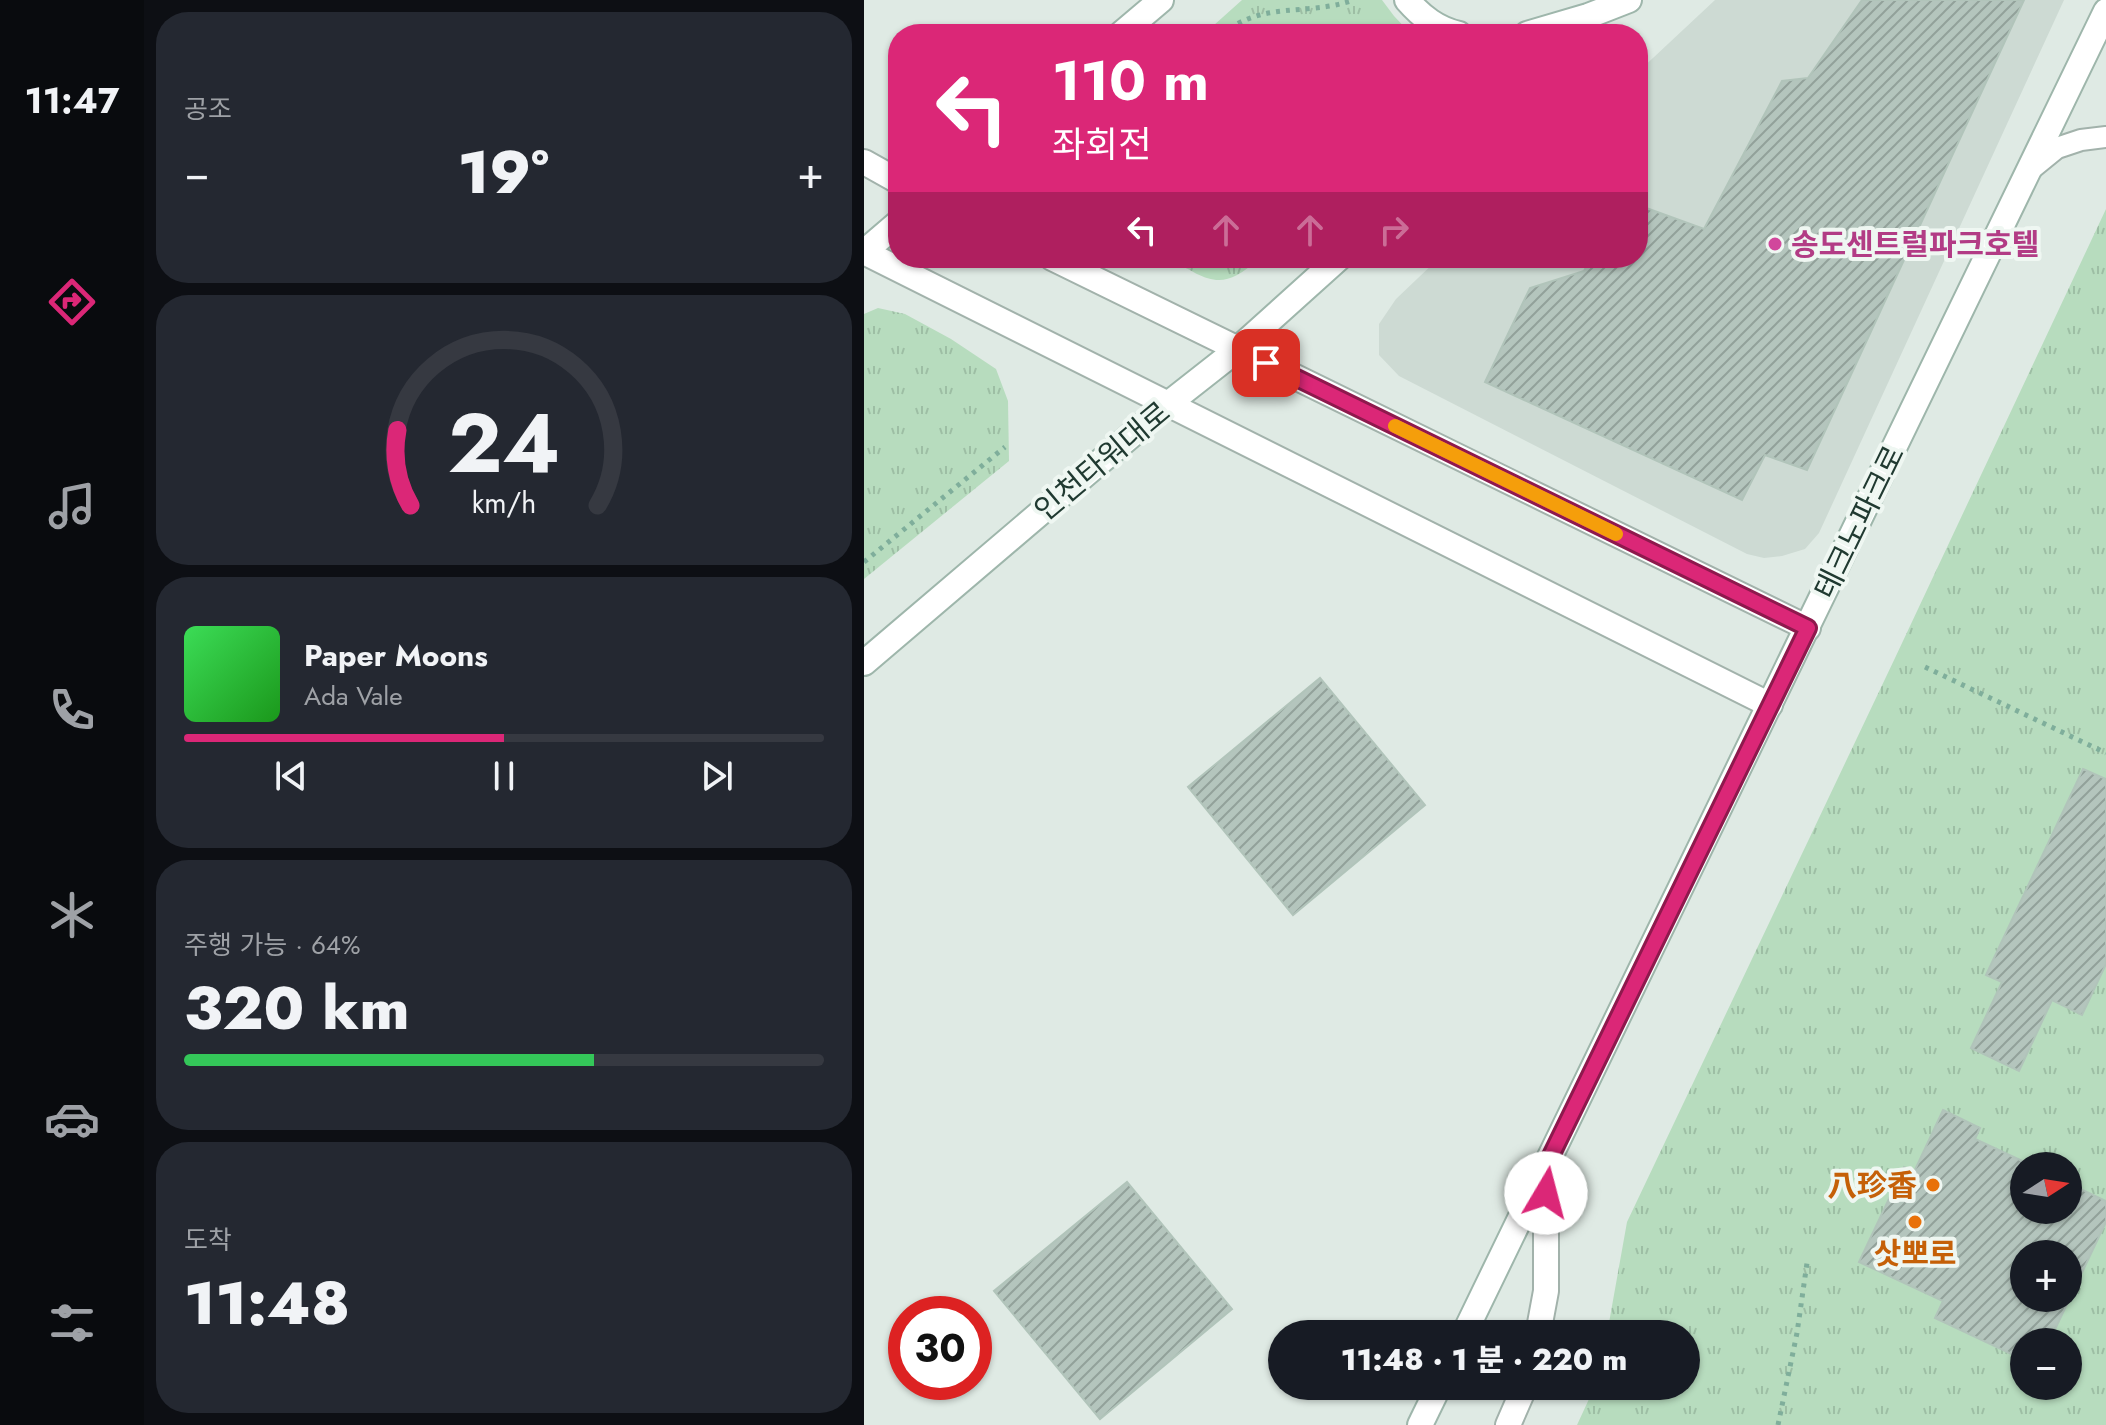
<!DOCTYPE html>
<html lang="ko">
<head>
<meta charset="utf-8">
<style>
  body { margin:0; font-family:Jost,"Noto Sans KR",sans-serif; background:#242831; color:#f1f3f6; height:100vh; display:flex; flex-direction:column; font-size:30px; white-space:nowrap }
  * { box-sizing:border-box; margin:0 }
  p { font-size:26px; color:#9ea1a6 }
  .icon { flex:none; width:44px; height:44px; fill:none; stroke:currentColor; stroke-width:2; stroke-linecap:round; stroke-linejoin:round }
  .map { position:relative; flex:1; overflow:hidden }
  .panel { display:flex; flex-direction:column; gap:12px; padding:12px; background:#0d0f14; width:720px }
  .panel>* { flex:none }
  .banner { position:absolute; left:24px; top:24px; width:760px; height:244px; border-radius:32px; box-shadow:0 2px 6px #0004; background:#db2777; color:#fff; overflow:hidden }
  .needle { width:52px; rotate:78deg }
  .fabs { position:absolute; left:1146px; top:1152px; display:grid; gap:16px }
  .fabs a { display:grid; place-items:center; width:72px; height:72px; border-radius:50%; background:#171b24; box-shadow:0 2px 6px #0004; font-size:40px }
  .speed { position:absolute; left:24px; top:1296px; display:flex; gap:16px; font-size:40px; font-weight:700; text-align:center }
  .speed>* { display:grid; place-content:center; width:104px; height:104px; border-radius:50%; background:#171b24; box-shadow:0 2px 6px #0004; line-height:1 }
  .speed .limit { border:12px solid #d22; background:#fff; color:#111 }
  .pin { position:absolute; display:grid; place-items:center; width:68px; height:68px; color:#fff; margin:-34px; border-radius:16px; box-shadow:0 4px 12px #0006 }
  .me { position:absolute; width:88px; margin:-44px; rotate:8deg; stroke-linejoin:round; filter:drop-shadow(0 0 6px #0008) }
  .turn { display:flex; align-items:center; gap:28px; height:168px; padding:0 32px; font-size:36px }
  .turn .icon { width:104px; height:104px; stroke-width:2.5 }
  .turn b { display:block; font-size:56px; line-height:68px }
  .lanes { display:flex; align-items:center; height:76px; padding:0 32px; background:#0003; justify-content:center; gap:40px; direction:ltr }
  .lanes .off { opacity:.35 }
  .big { font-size:60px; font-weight:800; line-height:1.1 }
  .panel .widget { flex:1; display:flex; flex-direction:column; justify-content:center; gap:12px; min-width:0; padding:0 28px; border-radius:32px; background:#242831 }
  .panel .dial { align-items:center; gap:0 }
  .dial svg { height:208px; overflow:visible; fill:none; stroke:#363941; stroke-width:7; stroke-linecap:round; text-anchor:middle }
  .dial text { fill:#f1f3f6; stroke:none }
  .song { display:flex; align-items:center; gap:24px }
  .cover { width:96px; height:96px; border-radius:12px; background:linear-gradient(135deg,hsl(130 70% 55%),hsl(120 70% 35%)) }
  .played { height:8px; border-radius:4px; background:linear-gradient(90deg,#db2777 50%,#363941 50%) }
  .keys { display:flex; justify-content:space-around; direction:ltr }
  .heat { display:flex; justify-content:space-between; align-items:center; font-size:44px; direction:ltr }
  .charge { height:12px; border-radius:6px; background:linear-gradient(90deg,#34c759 64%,#363941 0) }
  .trip { position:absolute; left:404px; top:1320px; width:432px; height:80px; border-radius:40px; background:#171b24; box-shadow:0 2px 6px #0004; font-weight:800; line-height:80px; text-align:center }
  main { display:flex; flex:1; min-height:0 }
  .dock { display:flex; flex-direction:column; width:144px; justify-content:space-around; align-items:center; background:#090b0e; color:#9ea1a6 }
  .dock .icon { width:56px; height:56px }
  .dock .on { color:#db2777 }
  .dock b { font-size:36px; color:#f1f3f6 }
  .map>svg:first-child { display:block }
  .built { fill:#cddad3 }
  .grass { fill:url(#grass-tufts); fill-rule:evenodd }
  .building { fill:url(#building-hatch); stroke:#b1c4ba; stroke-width:2; fill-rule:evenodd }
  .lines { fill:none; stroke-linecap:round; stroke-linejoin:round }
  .lane-casing { stroke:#a2b2ab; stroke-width:24 }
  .street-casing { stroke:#a2b2ab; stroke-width:28 }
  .secondary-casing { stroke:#9eb6ab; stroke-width:28 }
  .path { stroke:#7fae9b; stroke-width:5; stroke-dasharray:4 6; stroke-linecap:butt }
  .lane { stroke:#fff; stroke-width:20 }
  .street { stroke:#fff; stroke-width:24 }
  .secondary { stroke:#fff; stroke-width:24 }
  .route-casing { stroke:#8e194d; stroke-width:20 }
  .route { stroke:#db2777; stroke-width:14 }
  .slow { stroke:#f59e0b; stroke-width:14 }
  .hotel-dot { fill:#d1479c; stroke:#eff7f2; stroke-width:3 }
  .food-dot { fill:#e8710a; stroke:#eff7f2; stroke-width:3 }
  .labels { text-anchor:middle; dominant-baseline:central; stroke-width:8; stroke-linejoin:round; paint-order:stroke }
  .hotel-label { font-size:30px; font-weight:bold; fill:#b23c85; stroke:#eff7f2; text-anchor:start }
  .street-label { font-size:30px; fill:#203a31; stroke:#eff7f2 }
  .food-label { font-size:30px; font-weight:bold; fill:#c56008; stroke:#eff7f2; text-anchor:end }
</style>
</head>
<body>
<main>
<nav class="dock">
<b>11:47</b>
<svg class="icon on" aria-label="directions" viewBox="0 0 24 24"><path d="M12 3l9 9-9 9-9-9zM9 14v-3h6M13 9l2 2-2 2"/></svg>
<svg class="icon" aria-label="music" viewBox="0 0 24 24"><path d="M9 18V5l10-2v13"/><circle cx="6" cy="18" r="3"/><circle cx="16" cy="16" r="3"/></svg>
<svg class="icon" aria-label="phone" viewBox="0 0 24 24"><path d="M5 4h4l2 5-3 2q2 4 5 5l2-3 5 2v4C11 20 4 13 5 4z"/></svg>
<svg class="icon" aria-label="climate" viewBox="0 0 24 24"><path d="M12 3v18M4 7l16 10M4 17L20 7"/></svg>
<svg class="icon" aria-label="car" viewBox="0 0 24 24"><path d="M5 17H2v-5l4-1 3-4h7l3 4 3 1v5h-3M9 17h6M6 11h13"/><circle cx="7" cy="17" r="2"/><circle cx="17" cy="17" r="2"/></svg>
<svg class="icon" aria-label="filters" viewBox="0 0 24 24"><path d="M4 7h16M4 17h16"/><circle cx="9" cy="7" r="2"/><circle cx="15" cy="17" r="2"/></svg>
</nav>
<section class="panel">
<div class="widget"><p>공조</p>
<div class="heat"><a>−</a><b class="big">19°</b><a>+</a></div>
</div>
<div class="widget dial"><svg viewBox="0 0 100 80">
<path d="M14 69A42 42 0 1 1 86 69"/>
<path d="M14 69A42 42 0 0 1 9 40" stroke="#db2777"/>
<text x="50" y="56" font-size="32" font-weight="700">24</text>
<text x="50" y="72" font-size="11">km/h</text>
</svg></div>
<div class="widget">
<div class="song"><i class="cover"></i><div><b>Paper Moons</b><p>Ada Vale</p></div></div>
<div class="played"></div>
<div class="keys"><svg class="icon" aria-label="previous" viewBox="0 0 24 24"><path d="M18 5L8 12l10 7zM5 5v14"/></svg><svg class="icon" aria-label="pause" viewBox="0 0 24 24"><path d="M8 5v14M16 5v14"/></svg><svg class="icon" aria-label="next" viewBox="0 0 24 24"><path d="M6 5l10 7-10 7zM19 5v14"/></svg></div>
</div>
<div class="widget"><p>주행 가능 · 64%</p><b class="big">320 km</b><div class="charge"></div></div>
<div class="widget"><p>도착</p><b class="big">11:48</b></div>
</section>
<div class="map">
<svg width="1242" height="1425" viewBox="0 0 1242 1425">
  <defs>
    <pattern id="grass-tufts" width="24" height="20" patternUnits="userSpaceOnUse" patternTransform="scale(2)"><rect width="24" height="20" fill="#b7dcbe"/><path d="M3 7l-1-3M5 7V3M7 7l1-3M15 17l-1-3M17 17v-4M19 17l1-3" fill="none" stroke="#9dbea4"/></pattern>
    <pattern id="building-hatch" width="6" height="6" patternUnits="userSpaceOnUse" patternTransform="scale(2)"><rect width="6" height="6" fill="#b4c5bd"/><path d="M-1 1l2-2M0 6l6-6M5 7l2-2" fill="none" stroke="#92a19a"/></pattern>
  </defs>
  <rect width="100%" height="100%" fill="#dfeae4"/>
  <path class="built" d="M851 0H1200L955 533 941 549 918 556 900 558 883 554 535 376 515 355V324L532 299 575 258H774V72Z"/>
  <g class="grass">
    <path d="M378 0H518L530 16 547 34H340Z"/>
    <path d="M1242 209V1425H713L731 1386H822V1334H743L763 1222 1031 658ZM1160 1166H1204V1210H1160ZM1160 1254H1204V1298H1160ZM1160 1342H1204V1386H1160Z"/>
    <path d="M305 258H395C358 294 343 280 305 258Z"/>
    <path d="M14 308 41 314 87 339 132 369 144 401 145 461 0 579V314Z"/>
  </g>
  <g class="building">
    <path d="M998 0H1160L943 470 901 455 878 500 621 382 666 288 720 271 727 258H774V205L840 229 918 81 944 78Z"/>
    <path d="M456 678 561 805 429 915 324 787Z"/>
    <path d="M1219 769 1242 779V964L1218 1015 1188 1000 1155 1071 1107 1048 1138 982 1122 975Z"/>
    <path d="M1079 1110 1116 1128 1111 1139 1169 1166H1160V1210H1204V1183L1242 1201V1222L1185 1342H1160V1360L1071 1318 1079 1301 995 1262 1040 1167 1050 1172ZM1160 1254H1204V1298H1160Z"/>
    <path d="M263 1182 368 1309 236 1419 130 1291Z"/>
  </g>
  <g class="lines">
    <defs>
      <path id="lane" d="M1166 170 1193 148 1217 140 1242 137"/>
      <g id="street">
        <path d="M0 162 34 181"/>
        <path d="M0 252 906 705"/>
        <path d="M188 258 944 628"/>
        <path d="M674 1334 682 1291V1166"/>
        <path d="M644 1425 661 1386"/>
      </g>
      <g id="secondary">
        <path d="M543 0C558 17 573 29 595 34"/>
        <path d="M257 34 297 0"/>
        <path d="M663 34 724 16 765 0"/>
        <path d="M0 252 34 223"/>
        <path d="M0 663 304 404 374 349 475 258"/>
        <path d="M600 1334 1242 11"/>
        <path d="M556 1425 575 1386"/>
      </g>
    </defs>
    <use href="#lane" class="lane-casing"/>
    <use href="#street" class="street-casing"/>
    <use href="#secondary" class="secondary-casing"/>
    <g class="path">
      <path d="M357 34C403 0 439 17 490 0"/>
      <path d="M0 562 141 447"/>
      <path d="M1061 667 1242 753"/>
      <path d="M914 1425 933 1333 943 1263"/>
    </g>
    <use href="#lane" class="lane"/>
    <use href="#street" class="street"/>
    <use href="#secondary" class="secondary"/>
  </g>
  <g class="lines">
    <defs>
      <path id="route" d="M402 363 944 628 682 1166V1193"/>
    </defs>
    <use href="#route" class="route-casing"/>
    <use href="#route" class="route"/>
    <path class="slow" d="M531 426 752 534"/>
  </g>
  <circle class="hotel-dot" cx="911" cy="244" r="8"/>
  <g class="food-dot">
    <circle cx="1069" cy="1185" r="8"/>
    <circle cx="1051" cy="1222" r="8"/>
  </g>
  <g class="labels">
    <g class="hotel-label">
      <text x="927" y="244">송도센트럴파크호텔</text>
    </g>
    <g class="street-label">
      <text transform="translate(238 461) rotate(-40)">인천타워대로</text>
      <text transform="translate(995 522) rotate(-64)">테크노파크로</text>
    </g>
    <g class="food-label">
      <text x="1053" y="1185">八珍香</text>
      <text x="1051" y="1253" text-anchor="middle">삿뽀로</text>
    </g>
  </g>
</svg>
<div class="fabs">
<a><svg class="needle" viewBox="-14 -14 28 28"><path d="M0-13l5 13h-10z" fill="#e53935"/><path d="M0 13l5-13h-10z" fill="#9ea1a6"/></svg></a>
<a>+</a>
<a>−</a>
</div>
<div class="speed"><div class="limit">30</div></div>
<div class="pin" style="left:402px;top:363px;background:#d93025"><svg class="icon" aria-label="arrive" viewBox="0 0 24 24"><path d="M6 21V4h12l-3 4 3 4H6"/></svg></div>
<svg class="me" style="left:682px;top:1193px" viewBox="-20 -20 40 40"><circle r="19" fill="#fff"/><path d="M0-13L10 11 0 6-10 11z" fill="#db2777"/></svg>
<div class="trip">11:48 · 1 분 · 220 m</div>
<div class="banner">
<div class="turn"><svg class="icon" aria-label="left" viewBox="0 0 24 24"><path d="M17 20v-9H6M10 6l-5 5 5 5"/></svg><div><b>110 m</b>좌회전</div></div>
<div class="lanes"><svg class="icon" aria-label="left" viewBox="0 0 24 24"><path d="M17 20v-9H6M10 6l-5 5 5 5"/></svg><svg class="icon off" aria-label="ahead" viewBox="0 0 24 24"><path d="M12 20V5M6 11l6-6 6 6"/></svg><svg class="icon off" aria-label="ahead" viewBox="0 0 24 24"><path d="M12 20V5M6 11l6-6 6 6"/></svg><svg class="icon off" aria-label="right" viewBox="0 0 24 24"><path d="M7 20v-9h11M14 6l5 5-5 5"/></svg></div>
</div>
</div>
</main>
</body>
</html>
